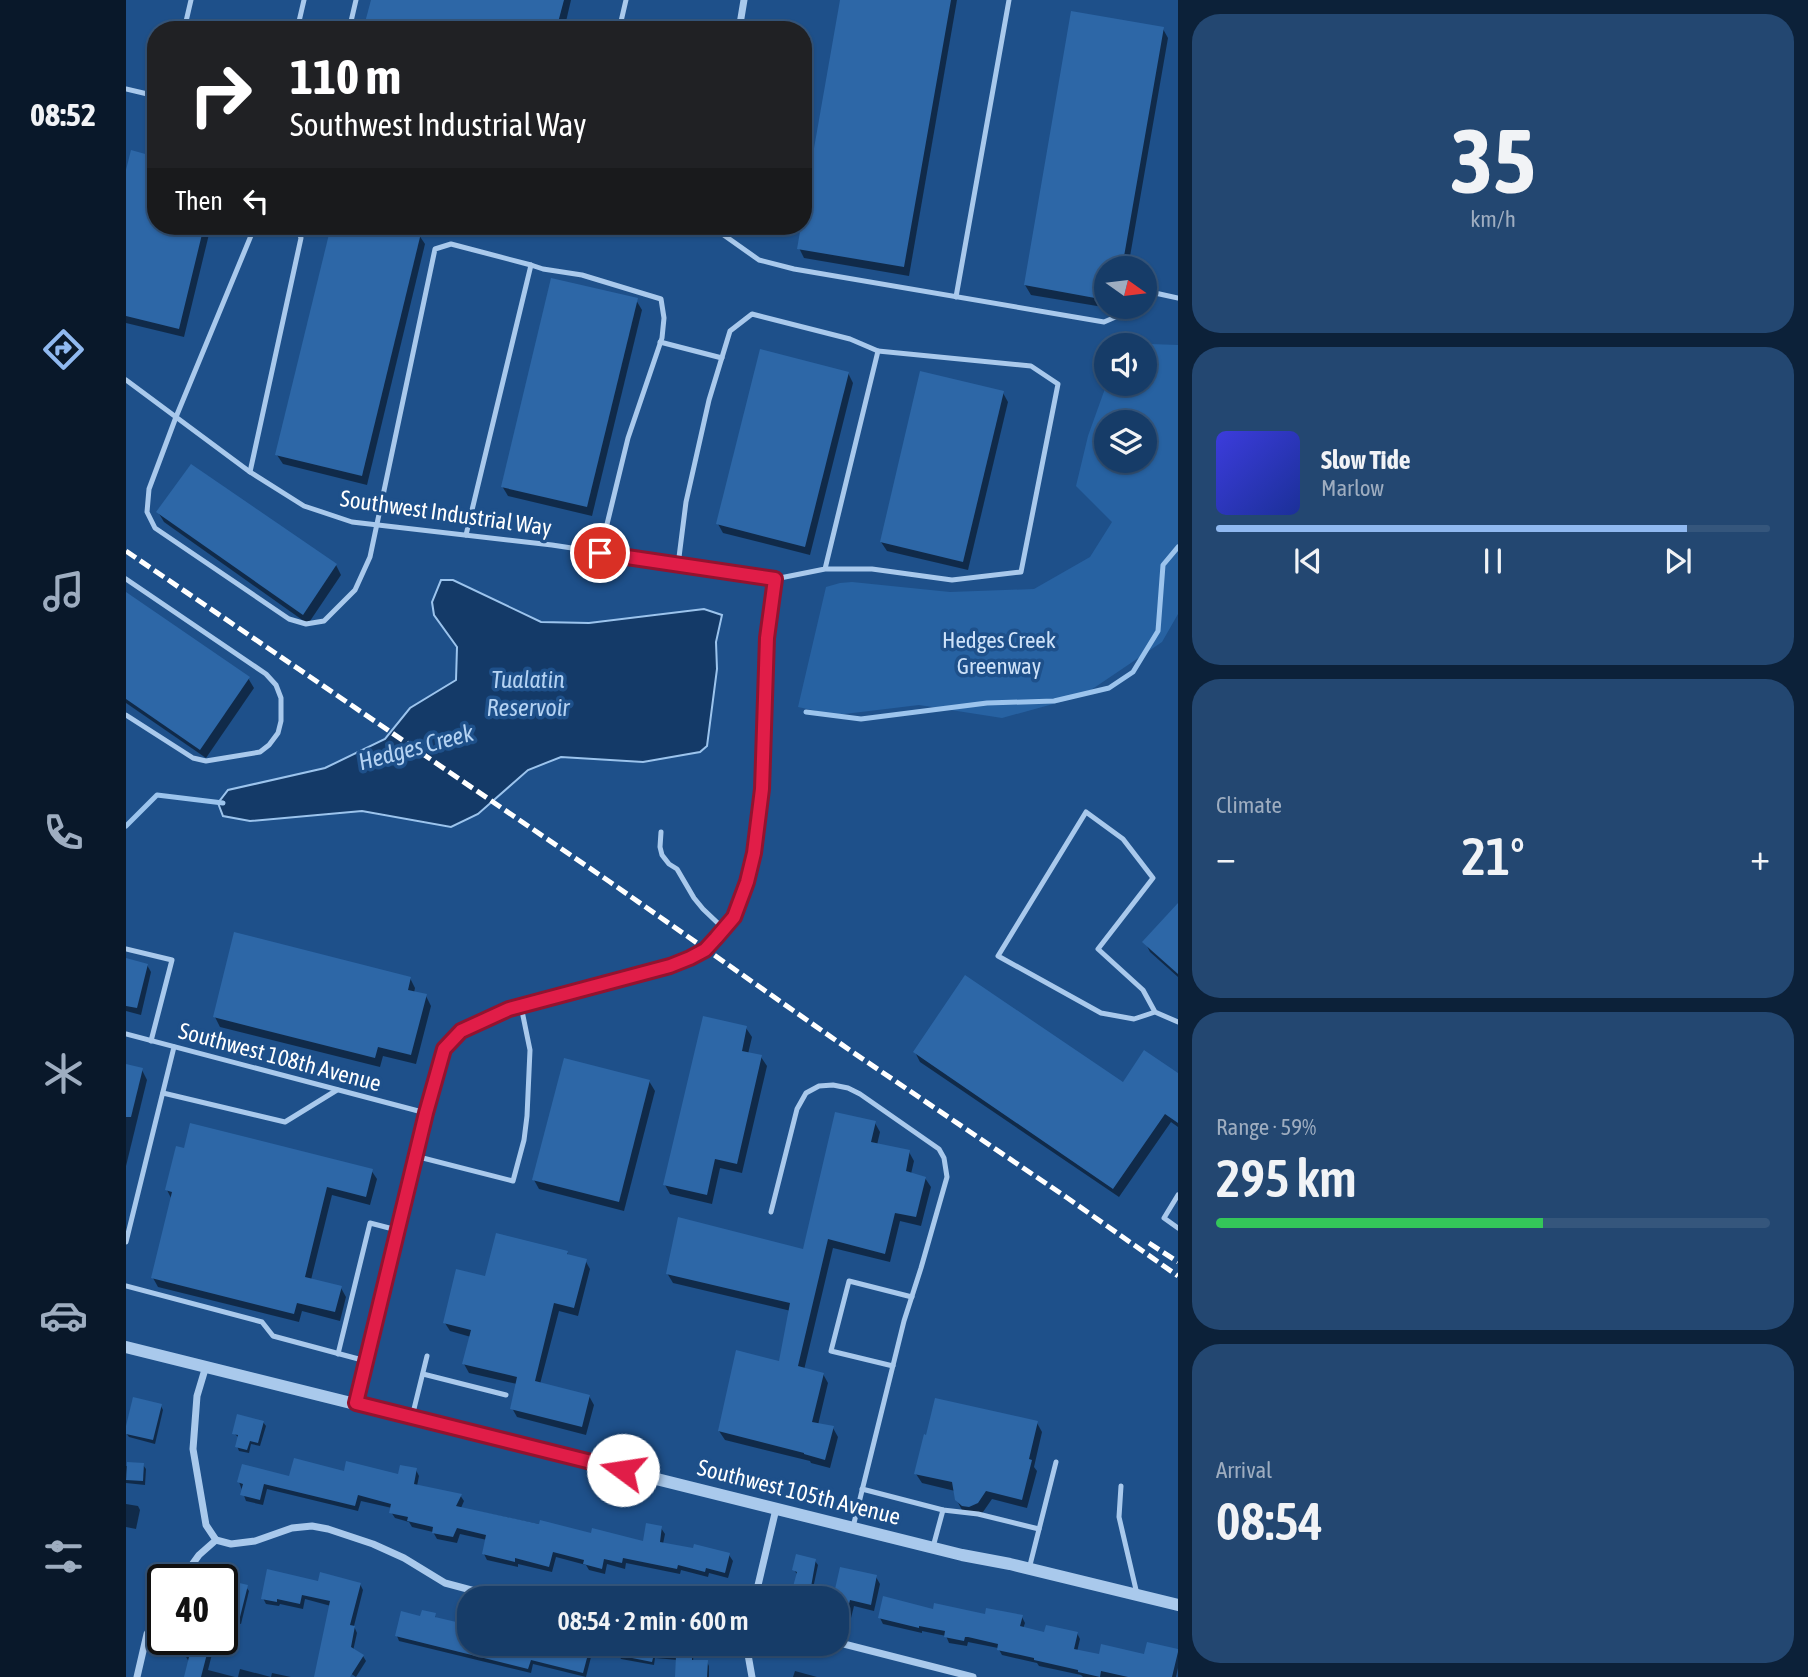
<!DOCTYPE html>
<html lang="en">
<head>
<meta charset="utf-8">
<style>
  body { margin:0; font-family:"Asap Condensed",sans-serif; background:#234771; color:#f1f3f6; height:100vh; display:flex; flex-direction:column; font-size:26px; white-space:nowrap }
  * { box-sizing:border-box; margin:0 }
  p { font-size:23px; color:#9eadc0 }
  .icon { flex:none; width:38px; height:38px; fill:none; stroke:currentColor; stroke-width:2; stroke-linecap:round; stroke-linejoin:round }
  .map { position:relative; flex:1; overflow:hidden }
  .sheet { display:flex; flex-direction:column; gap:14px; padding:14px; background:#0c2139; width:630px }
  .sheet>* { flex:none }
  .guide { position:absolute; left:21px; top:21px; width:665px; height:214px; border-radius:28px; box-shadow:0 2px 5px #0004,0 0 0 2px #35567c; background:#202124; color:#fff; overflow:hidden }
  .needle { width:46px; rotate:104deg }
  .tools { position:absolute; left:968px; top:256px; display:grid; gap:14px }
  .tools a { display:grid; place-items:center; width:63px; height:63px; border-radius:50%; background:#163c68; box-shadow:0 2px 5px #0004,0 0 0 2px #35567c; font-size:35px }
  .speed { position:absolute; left:21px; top:1564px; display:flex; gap:14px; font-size:35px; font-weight:700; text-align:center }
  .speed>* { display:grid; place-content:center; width:91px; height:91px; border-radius:50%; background:#163c68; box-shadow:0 2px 5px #0004,0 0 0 2px #35567c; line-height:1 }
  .speed .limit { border:4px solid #111; border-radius:10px; background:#fff; color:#111 }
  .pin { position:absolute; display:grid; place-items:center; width:60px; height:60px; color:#fff; margin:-30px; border:4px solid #fff; border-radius:50%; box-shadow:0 2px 7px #0007 }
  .me { position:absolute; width:77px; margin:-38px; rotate:284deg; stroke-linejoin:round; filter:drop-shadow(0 0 5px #0008) }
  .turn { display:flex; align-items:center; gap:24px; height:147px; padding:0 28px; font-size:32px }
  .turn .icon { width:91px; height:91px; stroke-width:2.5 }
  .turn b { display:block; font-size:49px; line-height:60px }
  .then { display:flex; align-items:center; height:66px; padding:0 28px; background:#0003; gap:14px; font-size:26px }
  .big { font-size:52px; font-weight:600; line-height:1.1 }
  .sheet .widget { flex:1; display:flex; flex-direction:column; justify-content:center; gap:10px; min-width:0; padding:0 24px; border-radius:28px; background:#234771 }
  .sheet .dial { align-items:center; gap:0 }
  .dial b { font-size:91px; line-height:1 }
  .song { display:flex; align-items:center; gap:21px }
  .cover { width:84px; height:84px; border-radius:10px; background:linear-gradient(135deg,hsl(240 70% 55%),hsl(230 70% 35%)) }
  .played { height:7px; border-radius:4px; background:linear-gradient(90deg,#90b9f0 85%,#35567c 85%) }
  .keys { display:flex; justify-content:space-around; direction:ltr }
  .heat { display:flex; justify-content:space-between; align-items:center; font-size:38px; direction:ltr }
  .charge { height:10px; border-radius:5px; background:linear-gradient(90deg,#34c759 59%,#35567c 0) }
  .trip { position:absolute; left:331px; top:1586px; width:392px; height:70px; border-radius:28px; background:#163c68; box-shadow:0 2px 5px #0004,0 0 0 2px #35567c; font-weight:600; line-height:70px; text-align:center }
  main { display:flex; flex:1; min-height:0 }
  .tabs { display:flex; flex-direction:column; width:126px; justify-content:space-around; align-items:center; background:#09182a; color:#9eadc0 }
  .tabs .icon { width:49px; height:49px }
  .tabs .active { color:#90b9f0 }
  .tabs b { font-size:32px; color:#f1f3f6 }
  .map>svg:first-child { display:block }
  .green { fill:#2762a2; fill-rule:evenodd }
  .water { fill:#143a68; stroke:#9cc4ed; stroke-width:2 }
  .shadow { fill:#0007 }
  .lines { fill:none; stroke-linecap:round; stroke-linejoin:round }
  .stream { stroke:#9cc4ed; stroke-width:5 }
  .building { fill:#2d67a7 }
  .service { stroke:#a9c9ec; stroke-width:5 }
  .minor { stroke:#a9c9ec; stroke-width:7 }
  .tertiary { stroke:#a9c9ec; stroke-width:12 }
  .rail { stroke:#fff; stroke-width:5; stroke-dasharray:12 5; stroke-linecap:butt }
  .route-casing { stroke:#92132f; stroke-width:18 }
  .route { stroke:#e11d48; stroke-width:12 }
  .labels { text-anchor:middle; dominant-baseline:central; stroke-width:7; stroke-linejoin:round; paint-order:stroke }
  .street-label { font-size:23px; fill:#fff; stroke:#1e508a }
  .park-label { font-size:23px; fill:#cee2f9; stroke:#1e508a }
  .water-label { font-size:24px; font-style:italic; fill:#b5d3f3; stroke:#1e508a }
</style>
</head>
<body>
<main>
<nav class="tabs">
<b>08:52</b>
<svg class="icon active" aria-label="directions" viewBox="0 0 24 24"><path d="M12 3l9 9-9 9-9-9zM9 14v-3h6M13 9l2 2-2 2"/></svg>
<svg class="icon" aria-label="music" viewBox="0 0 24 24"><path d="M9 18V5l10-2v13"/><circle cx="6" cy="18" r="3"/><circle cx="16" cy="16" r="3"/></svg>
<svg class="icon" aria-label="phone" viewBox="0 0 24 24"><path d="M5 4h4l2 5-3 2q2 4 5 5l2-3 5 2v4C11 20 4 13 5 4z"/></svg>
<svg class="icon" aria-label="climate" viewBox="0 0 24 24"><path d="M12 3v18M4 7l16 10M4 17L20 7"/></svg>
<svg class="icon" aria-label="car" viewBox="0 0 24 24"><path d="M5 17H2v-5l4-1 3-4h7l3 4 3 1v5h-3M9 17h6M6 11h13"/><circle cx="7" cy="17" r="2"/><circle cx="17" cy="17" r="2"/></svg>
<svg class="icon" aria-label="filters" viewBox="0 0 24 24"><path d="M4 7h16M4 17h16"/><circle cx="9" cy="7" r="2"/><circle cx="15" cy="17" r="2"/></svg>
</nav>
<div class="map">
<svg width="1052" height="1677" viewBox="0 0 1052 1677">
  <rect width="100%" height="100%" fill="#1e508a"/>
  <path class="green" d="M996 343 1052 345V614L1036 642 956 696 876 718 793 705 710 715 672 707 700 587 714 583 726 582 824 592 908 589 964 557 986 522 950 486 962 436 981 383H1018V345H995ZM980 422H1018V460H980Z"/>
  <path class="water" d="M315 580H327L415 622 463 623 578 609 596 615 590 642 591 669 581 746 574 752 517 762 435 757 402 770 352 814 325 827 236 811 124 821 97 816 92 803 102 790 199 768 259 739 284 708 330 680 331 647 308 615 306 602Z"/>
  <g class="shadow">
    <path d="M247 0H445L438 30H239Z"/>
    <path d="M716 0H831L783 276 678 258 673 248Z"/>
    <path d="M1037 29 1042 38 1002 268H980V306H996L995 310 905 295 899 285Z"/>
    <path d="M0 178 30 226H85L58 337 0 323Z"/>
    <path d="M207 226H256L293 235 299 244 241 485 157 464 151 455Z"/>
    <path d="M510 300 516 310 466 516 382 496 376 486Z"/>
    <path d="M722 373 727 383 684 555 597 533 592 524Z"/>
    <path d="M877 393 882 402 842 570 761 551 755 542Z"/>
    <path d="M32 512 210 565 215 575 182 624 38 522Z"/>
    <path d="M0 594 122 678 128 688 80 758 0 703Z"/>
    <path d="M1052 906V977L1024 952 1019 942Z"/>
    <path d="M0 960 21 965 25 972 15 1015 0 1011Z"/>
    <path d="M284 978 289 988 288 993 300 996 305 1006 290 1064 257 1056 254 1067 94 1027 89 1017Z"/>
    <path d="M620 1028 626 1037 622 1054 635 1057 641 1066 616 1173 594 1168 586 1204 544 1194 539 1185Z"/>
    <path d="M789 1052 997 1085 1052 1075V1127L1045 1122 993 1197 794 1062Z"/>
    <path d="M0 1066 16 1070 21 1080 0 1166Z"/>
    <path d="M523 1081 529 1091 498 1211 413 1189 408 1180Z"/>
    <path d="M749 1123 754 1132 751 1145 783 1152 788 1161 785 1174 799 1178 805 1187 795 1226 774 1221 764 1262 707 1248 678 1370 697 1374 702 1383 692 1425 707 1428 712 1437 704 1468 685 1463 684 1461 599 1440 593 1431 654 1363 665 1311 547 1283 541 1273 678 1251Z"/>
    <path d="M245 1170 251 1179 244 1205 206 1195 185 1280 215 1288 220 1297 214 1321 176 1311 173 1322 32 1287 27 1278 46 1200 41 1190Z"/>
    <path d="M441 1253 443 1256 459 1260 464 1269 452 1316 433 1311 414 1384 463 1396 468 1405 460 1435 391 1417 386 1408 391 1384 343 1373 338 1364 345 1337 324 1331 319 1323 361 1278Z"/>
    <path d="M35 1406 37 1410 29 1444 3 1437 0 1433Z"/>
    <path d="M137 1422 140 1426 134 1446 125 1444 123 1453 113 1451 111 1446 113 1438 108 1433Z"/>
    <path d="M911 1423 916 1432 908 1467 911 1471 901 1508 866 1499 857 1512 849 1516 836 1510 830 1499 829 1491 796 1483 790 1474Z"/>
    <path d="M17 1465 20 1469 19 1485 0 1483V1466Z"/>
    <path d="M290 1470 293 1476 291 1486 334 1495 338 1501 335 1508 466 1535 518 1543 535 1528 539 1534 537 1544 603 1555 607 1561 602 1578 583 1573 582 1577 555 1570 554 1574 500 1563 499 1569 481 1564 479 1574 463 1570 460 1565 430 1557 426 1572 392 1564V1567L361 1560 358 1554 361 1540 334 1534 331 1543 311 1539 307 1532 286 1527 283 1522 269 1518 265 1512 266 1508 235 1501 232 1511 141 1489 137 1505 120 1501 113 1482 219 1473 273 1477Z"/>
    <path d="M0 1504 12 1506 14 1510 10 1529 0 1527Z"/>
    <path d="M689 1561 692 1565 685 1598H669L667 1594 671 1574 668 1570Z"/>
    <path d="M750 1577 754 1584 748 1611 728 1606 725 1618 711 1615 710 1598Z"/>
    <path d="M193 1583 234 1584 237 1590 228 1626 231 1633 227 1651 237 1656 240 1661 230 1677 220 1670 205 1606 179 1599 177 1609 154 1604 153 1606 140 1604 137 1598Z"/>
    <path d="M120 1587 123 1591 115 1624 98 1620 96 1611Z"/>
    <path d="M808 1611 860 1616 896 1617 899 1623 897 1629 920 1634 951 1633 954 1639 951 1652 974 1657 1019 1656 1052 1652V1668L1050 1677H957L955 1675 913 1666 911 1663 876 1655 872 1648 842 1642 841 1646 823 1643 820 1636 796 1631V1633L757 1624 754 1618Z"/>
    <path d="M308 1615 311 1619 343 1627V1643L393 1652 447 1648 464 1644 467 1649 460 1677 407 1664 405 1673 273 1641 271 1636 296 1618Z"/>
    <path d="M565 1643 568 1647 567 1662H581L583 1666V1677H552V1660L529 1658 528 1665 495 1659 493 1655Z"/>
    <path d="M82 1648 86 1654 82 1670 109 1677H60L63 1662 59 1655Z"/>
    <path d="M114 1669 145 1677 146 1673 165 1677H112Z"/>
    <path d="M669 1671 691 1677H667Z"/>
  </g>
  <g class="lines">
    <g class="stream">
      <path d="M680 712 735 719 861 703 928 701 983 688 1007 672 1032 631 1037 565 1052 547"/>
      <path d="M0 826 31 795 97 803"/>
    </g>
  </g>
  <g class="building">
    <path d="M245 0H438L430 30H237Z"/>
    <path d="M714 0H825L778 267 671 249 675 226H677V211Z"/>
    <path d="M945 11 1038 27 996 268H980V300L898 285Z"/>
    <path d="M5 150 30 157V226H78L53 329 0 316V170Z"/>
    <path d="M205 226H264L295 233 236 476 149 455Z"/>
    <path d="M425 278 512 298 461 507 375 487Z"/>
    <path d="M634 349 723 372 679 547 590 524Z"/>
    <path d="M794 371 878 391 837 562 754 542Z"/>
    <path d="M65 464 211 564 177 615 30 512Z"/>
    <path d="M0 592 124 677 74 750 0 699Z"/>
    <path d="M1052 903V974L1016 942Z"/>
    <path d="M108 932 285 977 282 990 301 994 285 1055 252 1047 249 1058 87 1017Z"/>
    <path d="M0 958 22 964 11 1008 0 1006Z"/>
    <path d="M839 975 997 1082 1018 1050 1052 1073V1123L1039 1114 987 1189 787 1052Z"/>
    <path d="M577 1016 621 1026 616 1051 636 1055 611 1164 589 1159 581 1195 537 1185Z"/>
    <path d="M438 1058 524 1080 493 1202 406 1180Z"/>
    <path d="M0 1064 17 1068 5 1117H0Z"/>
    <path d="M709 1112 750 1121 745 1142 784 1150 780 1171 800 1177 790 1217 769 1213 759 1254 702 1239 672 1366 698 1373 686 1422 708 1426 699 1460 678 1454V1453L592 1431 610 1350 653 1361 664 1303 540 1274 552 1217 677 1249Z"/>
    <path d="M64 1123 247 1169 240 1197 201 1187 179 1277 216 1286 209 1312 171 1303 168 1314 25 1278 46 1192 39 1190 50 1146 58 1148Z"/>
    <path d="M370 1233 442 1251 441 1254 461 1259 448 1308 428 1303 409 1381 464 1395 456 1427 384 1409 391 1377 336 1364 345 1330 317 1323 330 1269 359 1276Z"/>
    <path d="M7 1397 36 1404 27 1440 0 1434V1426Z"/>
    <path d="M809 1398 912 1421 903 1459 906 1460 896 1500 860 1491 852 1503 843 1507 836 1506 829 1500 826 1482 788 1474 798 1434 800 1435Z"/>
    <path d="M111 1414 138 1421 132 1443 124 1441 121 1450 109 1447 112 1435 106 1434Z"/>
    <path d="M168 1458 218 1471 220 1461 272 1474 274 1465 291 1468 288 1484 336 1494 330 1506 413 1524 414 1520 465 1533 466 1528 517 1541 520 1523 536 1526 534 1542 567 1548 568 1544 604 1553 599 1573 580 1568 579 1572 552 1565 551 1569 497 1558 496 1563 478 1559 476 1569 457 1564 458 1560 427 1552 423 1567 389 1558V1562L356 1554 360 1535 331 1528 327 1537 306 1533 307 1527 281 1521 282 1517 263 1513 265 1504 232 1495 229 1506 138 1484 134 1500 114 1495 117 1484 111 1482 116 1464 163 1476Z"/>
    <path d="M1 1462 18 1463 17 1481 0 1480Z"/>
    <path d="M670 1554 690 1559 683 1598 665 1594 671 1572 666 1570Z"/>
    <path d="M714 1567 751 1575 745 1605 724 1600 721 1612 710 1609V1598H707Z"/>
    <path d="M141 1569 192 1581 194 1572 235 1583 224 1625 229 1626 225 1647 238 1655 224 1677H188L204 1601 176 1595 174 1604 151 1599V1602L135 1599Z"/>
    <path d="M96 1579 122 1585 113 1621 96 1617Z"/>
    <path d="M757 1596 807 1609 808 1603 859 1614 860 1608 897 1615 894 1626 918 1632 920 1625 952 1632 948 1649 973 1654 975 1644 1018 1654 1021 1642 1052 1649V1652L1046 1677H1002L975 1671 974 1677 952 1672V1670L908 1660V1658L871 1650 872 1644 842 1637H839L838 1641 818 1637 819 1631 793 1626V1628L752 1618Z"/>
    <path d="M296 1610 310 1613 309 1617 343 1625V1643H368L392 1649 393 1643H433L446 1646V1643H465L457 1673 405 1660 402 1669 269 1636 275 1611 294 1616Z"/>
    <path d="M61 1641 83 1646 75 1677H58L63 1657 57 1655Z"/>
    <path d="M493 1643H566V1660H582L581 1677H549L550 1656 528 1654 526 1662 491 1655Z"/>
  </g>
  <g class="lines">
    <g class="service">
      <path d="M58 30 65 0"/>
      <path d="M171 30 178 0"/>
      <path d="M223 30 230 0"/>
      <path d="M493 30 500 0"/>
      <path d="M0 89 30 96"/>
      <path d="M129 226 50 417 23 489 21 512 29 528 163 619 180 624 198 621 229 590 244 557 309 249 325 244 405 265"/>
      <path d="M585 226 633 260 668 269 978 322 1015 306"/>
      <path d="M830 297 883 0"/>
      <path d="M1018 305 1023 303 1029 293 1052 298"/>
      <path d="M534 342 596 358"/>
      <path d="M0 380 124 472 178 506 226 522 426 545 649 579C646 599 642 618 641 638 635 715 642 792 624 868 620 883 615 906 607 918 589 944 572 955 544 966L383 1009 335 1031 318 1049 300 1113 230 1403"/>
      <path d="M124 472 175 238 170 226"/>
      <path d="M340 535 405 265 417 269 456 275 535 299 538 318 536 338 502 438 474 553"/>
      <path d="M552 565 560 502 583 400 604 331 626 314 724 339 752 351"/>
      <path d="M0 579 140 674 150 685 155 698V721L152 733 143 745 134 752 80 761 67 758 0 715"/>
      <path d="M649 579 699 569H746L826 580 895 572 932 384 905 366 752 351 699 569"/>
      <path d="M535 832 534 847 536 855 543 864 551 869 568 898 577 909 598 929"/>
      <path d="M0 949 46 960 25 1041"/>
      <path d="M1029 1012 1008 1019 975 1013 872 956 960 812 997 839 1027 878 972 949 1017 990 1029 1012 1052 1022"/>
      <path d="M0 1034 300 1113"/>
      <path d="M37 1093 159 1122 211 1090"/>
      <path d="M289 1156 387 1181 398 1140 401 1116 404 1050 395 1006"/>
      <path d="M1052 1195 1038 1218 1052 1228"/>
      <path d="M645 1212 671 1109 680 1093 693 1086 707 1085 722 1088 734 1094 813 1149 818 1158 821 1177 795 1268 778 1321 727 1527"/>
      <path d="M0 1242 48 1047"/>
      <path d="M0 1286 136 1322 147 1336 240 1361"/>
      <path d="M212 1354 244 1223 271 1230"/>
      <path d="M767 1366 705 1351 723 1281 786 1297"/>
      <path d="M297 1374 380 1395"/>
      <path d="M286 1417 301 1356"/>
      <path d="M995 1486 993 1517 1011 1594"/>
      <path d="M736 1489 817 1510 852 1514 913 1529"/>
      <path d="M807 1547 817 1510"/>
      <path d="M903 1569 930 1462"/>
    </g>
    <g class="minor">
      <path d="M613 30 618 0"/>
      <path d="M90 1540 105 1544 129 1541 166 1528 186 1526 202 1529 247 1544 278 1558 319 1583 375 1598"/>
      <path d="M55 1580 73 1555 90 1540 80 1525 67 1449 71 1396 80 1366"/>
      <path d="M629 1598 650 1509"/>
      <path d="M710 1642 847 1677"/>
      <path d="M621 1643V1649L626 1677"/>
      <path d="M11 1677 21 1634 37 1609"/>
    </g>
    <path class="tertiary" d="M0 1347 836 1555 884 1564 1052 1605"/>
    <g class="rail">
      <path d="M0 551 484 882 725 1051 940 1197 1052 1276"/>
      <path d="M1023 1243 1052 1262"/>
    </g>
  </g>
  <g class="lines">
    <defs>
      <path id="route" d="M474 553 649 579 641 638 636 789 628 853 621 882 608 917 590 938 579 950 564 958 544 966 383 1009 335 1031 318 1049 300 1113 230 1403 497 1470"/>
    </defs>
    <use href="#route" class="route-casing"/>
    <use href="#route" class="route"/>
  </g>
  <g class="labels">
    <g class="street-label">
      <text transform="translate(320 513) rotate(8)">Southwest Industrial Way</text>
      <text transform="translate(154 1057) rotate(15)">Southwest 108th Avenue</text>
      <text transform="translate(673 1492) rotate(14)">Southwest 105th Avenue</text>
    </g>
    <g class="park-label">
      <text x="873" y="640">Hedges Creek<tspan x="873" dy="26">Greenway</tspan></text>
    </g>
    <g class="water-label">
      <text x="402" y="679">Tualatin<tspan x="402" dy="28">Reservoir</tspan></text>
      <text transform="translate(290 747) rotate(-15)">Hedges Creek</text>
    </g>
  </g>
</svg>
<div class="tools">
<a><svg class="needle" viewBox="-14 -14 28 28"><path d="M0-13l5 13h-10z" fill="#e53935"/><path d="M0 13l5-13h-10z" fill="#9eadc0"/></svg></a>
<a><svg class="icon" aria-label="sound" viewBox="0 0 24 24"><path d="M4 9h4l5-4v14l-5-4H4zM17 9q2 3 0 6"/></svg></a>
<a><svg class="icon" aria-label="layers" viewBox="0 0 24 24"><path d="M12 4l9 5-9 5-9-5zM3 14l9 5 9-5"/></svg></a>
</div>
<div class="speed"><div class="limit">40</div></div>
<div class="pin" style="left:474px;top:553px;background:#d93025"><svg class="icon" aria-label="arrive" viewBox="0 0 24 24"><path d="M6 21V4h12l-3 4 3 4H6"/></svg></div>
<svg class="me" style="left:497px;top:1470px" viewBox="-20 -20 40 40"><circle r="19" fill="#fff"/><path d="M0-13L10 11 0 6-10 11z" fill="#e11d48"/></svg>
<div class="trip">08:54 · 2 min · 600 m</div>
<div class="guide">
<div class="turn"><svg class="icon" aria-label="right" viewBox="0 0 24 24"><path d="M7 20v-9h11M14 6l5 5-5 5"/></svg><div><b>110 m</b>Southwest Industrial Way</div></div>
<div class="then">Then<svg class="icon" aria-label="left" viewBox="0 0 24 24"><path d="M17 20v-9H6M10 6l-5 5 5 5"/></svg></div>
</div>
</div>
<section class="sheet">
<div class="widget dial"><b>35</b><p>km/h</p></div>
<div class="widget">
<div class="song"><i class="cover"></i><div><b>Slow Tide</b><p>Marlow</p></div></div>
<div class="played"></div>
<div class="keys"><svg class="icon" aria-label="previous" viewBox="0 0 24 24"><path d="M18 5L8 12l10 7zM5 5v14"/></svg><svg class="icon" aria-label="pause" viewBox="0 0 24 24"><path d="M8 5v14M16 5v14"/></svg><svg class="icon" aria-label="next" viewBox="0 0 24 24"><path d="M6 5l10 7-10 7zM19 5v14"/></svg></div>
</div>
<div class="widget"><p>Climate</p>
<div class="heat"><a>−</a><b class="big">21°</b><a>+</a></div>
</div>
<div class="widget"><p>Range · 59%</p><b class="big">295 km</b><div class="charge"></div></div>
<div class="widget"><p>Arrival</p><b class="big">08:54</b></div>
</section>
</main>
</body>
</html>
